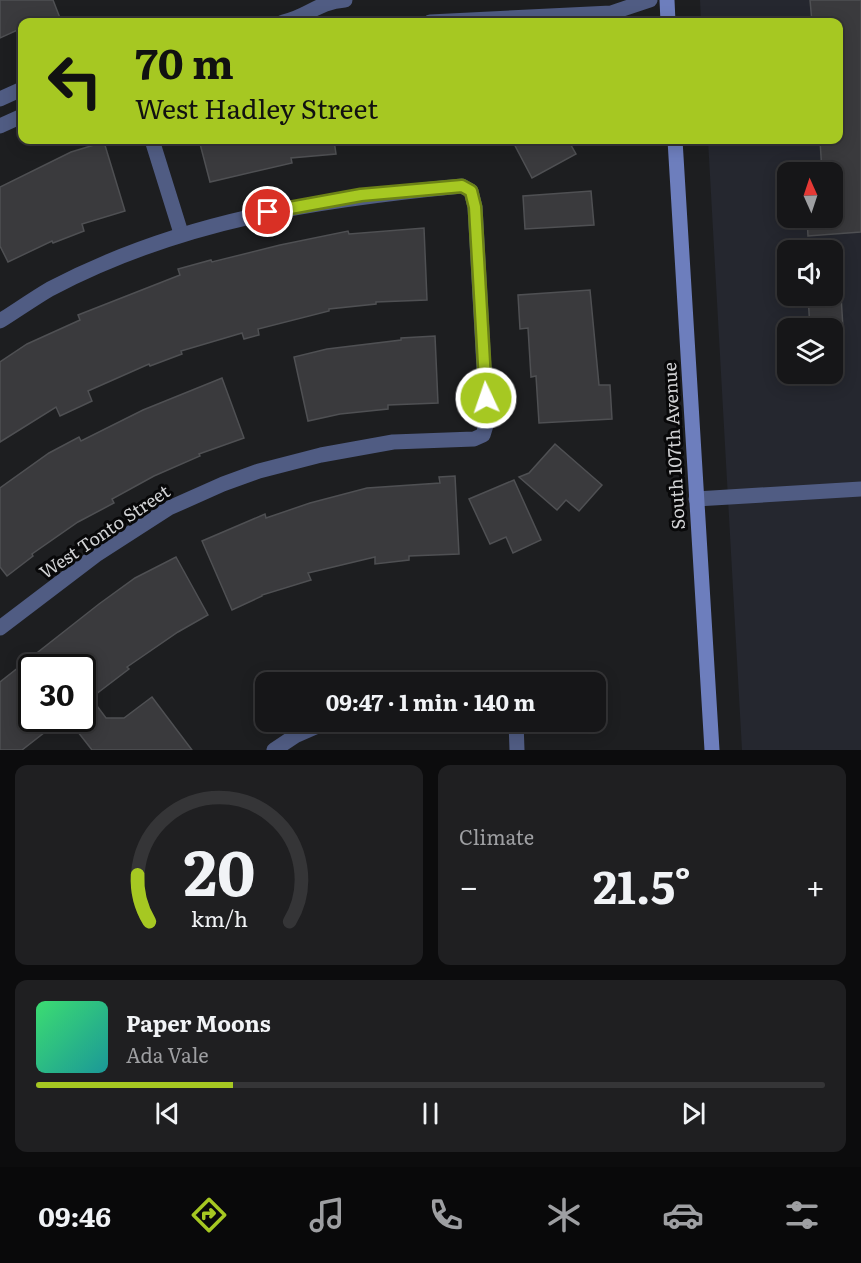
<!DOCTYPE html>
<html lang="en">
<head>
<meta charset="utf-8">
<style>
  body { margin:0; font-family:Literata,serif; background:#1f1f21; color:#f1f3f6; height:100vh; display:flex; flex-direction:column; font-size:22px; white-space:nowrap }
  * { box-sizing:border-box; margin:0 }
  p { font-size:20px; color:#9e9fa2 }
  .icon { flex:none; width:33px; height:33px; fill:none; stroke:currentColor; stroke-width:2; stroke-linecap:round; stroke-linejoin:round }
  .map { position:relative; height:750px; overflow:hidden }
  .drawer { display:flex; flex-direction:column; gap:15px; padding:15px; background:#0c0c0d; flex:1 }
  .drawer>* { flex:none }
  .top-card { position:absolute; left:18px; top:18px; width:825px; height:126px; border-radius:12px; box-shadow:0 3px 15px #0003,0 0 0 2px #353537; background:#a6c822; color:#111; overflow:hidden }
  .needle { width:39px; rotate:357deg }
  .fabs { position:absolute; left:777px; top:162px; display:grid; gap:12px }
  .fabs a { display:grid; place-items:center; width:66px; height:66px; border-radius:12px; background:#161618; box-shadow:0 3px 15px #0003,0 0 0 2px #353537; font-size:30px }
  .speed { position:absolute; left:18px; top:654px; display:flex; gap:12px; font-size:30px; font-weight:700; text-align:center }
  .speed>* { display:grid; place-content:center; width:78px; height:78px; border-radius:50%; background:#161618; box-shadow:0 3px 15px #0003,0 0 0 2px #353537; line-height:1 }
  .speed .limit { border:3px solid #111; border-radius:9px; background:#fff; color:#111 }
  .pin { position:absolute; display:grid; place-items:center; width:51px; height:51px; color:#fff; margin:-26px; border:3px solid #fff; border-radius:50%; box-shadow:0 2px 6px #0007 }
  .me { position:absolute; width:66px; margin:-33px; rotate:357deg; stroke-linejoin:round; filter:drop-shadow(0 0 4px #0008) }
  .turn { display:flex; align-items:center; gap:21px; height:126px; padding:0 18px; font-size:27px }
  .turn .icon { width:78px; height:78px; stroke-width:2.5 }
  .turn b { display:block; font-size:42px; line-height:51px }
  .big { font-size:45px; font-weight:700; line-height:1.1 }
  .drawer .card { flex:1; display:flex; flex-direction:column; justify-content:center; gap:9px; min-width:0; padding:0 21px; border-radius:12px; background:#1f1f21 }
  .drawer .dial { align-items:center; gap:0 }
  .dial svg { height:156px; overflow:visible; fill:none; stroke:#353537; stroke-width:7; stroke-linecap:round; text-anchor:middle }
  .dial text { fill:#f1f3f6; stroke:none }
  .song { display:flex; align-items:center; gap:18px }
  .cover { width:72px; height:72px; border-radius:9px; background:linear-gradient(135deg,hsl(140 70% 55%),hsl(180 70% 35%)) }
  .played { height:6px; border-radius:3px; background:linear-gradient(90deg,#a6c822 25%,#353537 25%) }
  .keys { display:flex; justify-content:space-around; direction:ltr }
  .heat { display:flex; justify-content:space-between; align-items:center; font-size:33px; direction:ltr }
  .drawer .tiles { flex:1; display:grid; gap:15px; grid-template-columns:1fr 1fr }
  .card:last-child { grid-column:span 2 }
  .trip { position:absolute; left:255px; top:672px; width:351px; height:60px; border-radius:12px; background:#161618; box-shadow:0 3px 15px #0003,0 0 0 2px #353537; font-weight:700; line-height:60px; text-align:center }
  .menu { display:flex; height:96px; justify-content:space-around; align-items:center; background:#09090a; color:#9e9fa2 }
  .menu .icon { width:42px; height:42px }
  .menu .current { color:#a6c822 }
  .menu b { font-size:27px; color:#f1f3f6 }
  .map>svg:first-child { display:block }
  .built { fill:#25272f; fill-rule:evenodd }
  .building { fill:#3a3a3d; stroke:#4f5053; stroke-width:1.5 }
  .lines { fill:none; stroke-linecap:round; stroke-linejoin:round }
  .minor { stroke:#505c83; stroke-width:15 }
  .tertiary { stroke:#505c83; stroke-width:15 }
  .secondary { stroke:#6d7ebd; stroke-width:15 }
  .route-casing { stroke:#6c8216; stroke-width:15 }
  .route { stroke:#a6c822; stroke-width:10 }
  .labels { text-anchor:middle; dominant-baseline:central; stroke-width:6; stroke-linejoin:round; paint-order:stroke }
  .street-label { font-size:18px; fill:#d1d2d4; stroke:#080809 }
</style>
</head>
<body>
<div class="map">
<svg width="861" height="750" viewBox="0 0 861 750">
  <rect width="100%" height="100%" fill="#1d1e20"/>
  <path class="built" d="M700 0H861V750H742L708 140H838V22H701ZM788 172H832V218H788ZM788 250H832V296H788ZM788 328H832V374H788Z"/>
  <g class="building">
    <path d="M0 0H53L60 18 47 22H22V28L0 38Z"/>
    <path d="M810 0H861V232L808 236 807 218H832V172H822L820 140H838V22H812Z"/>
    <path d="M199 140H334L336 154 291 158 292 163 210 182Z"/>
    <path d="M512 140H568L576 154 532 178Z"/>
    <path d="M104 142 125 211 82 224 84 231 53 243 52 241 8 262 0 246V187L71 152Z"/>
    <path d="M591 191 594 225 525 229 523 196Z"/>
    <path d="M424 228 427 300 376 302V304L329 309V311L258 329 259 335 244 339 242 333 181 351 182 354 150 366 149 364 88 391 92 401 60 416 56 407 0 442V362L27 344 80 320 78 315 180 275 178 269 211 260 212 262 280 245 348 231 349 234Z"/>
    <path d="M590 290 599 385H610L612 419 539 423 536 376 531 377 528 328 520 329 518 295Z"/>
    <path d="M808 296H841L843 328H810Z"/>
    <path d="M435 336 438 403 388 405V409L340 414 308 421 294 357 327 349 401 340V338Z"/>
    <path d="M222 378 244 438 199 454 200 456 154 476 112 499 114 503 78 522 32 554 33 556 7 576 0 567V488L49 453 79 437 81 441 143 410Z"/>
    <path d="M555 444 602 485 579 511 566 500 557 510 519 477 529 473Z"/>
    <path d="M455 476 459 554 409 556V560L375 564V557L308 573 311 580 262 595V596L232 610 202 541 265 514 266 518 310 503 367 488 440 483 439 477Z"/>
    <path d="M514 480 541 540 513 553 506 537 490 544 469 499Z"/>
    <path d="M176 557 208 615 178 632 127 667 129 669 91 698 106 718H124L152 697 192 750H92L67 718H82V668H32V718H63L22 750H0V682L99 604 135 578Z"/>
  </g>
  <g class="lines">
    <g class="minor">
      <path d="M152 140 181 233"/>
      <path d="M0 321C16 311 33 299 50 289 181 220 316 200 462 186L471 191 475 207 487 422 483 435 474 439 393 442 321 455 259 471 223 484 169 508 96 555 0 628"/>
      <path d="M696 499 861 489"/>
      <path d="M516 722 517 750"/>
      <path d="M274 750 295 736 327 722"/>
    </g>
    <g class="tertiary">
      <path d="M283 22C308 17 317 2 345 0"/>
      <path d="M430 22 611 13 650 0"/>
      <path d="M0 99 22 89"/>
      <path d="M0 126 22 116"/>
    </g>
    <g class="secondary">
      <path d="M667 0 668 22"/>
      <path d="M675 140 712 750"/>
    </g>
  </g>
  <g class="lines">
    <defs>
      <path id="route" d="M268 212 361 195 462 186 471 191 475 207 486 398"/>
    </defs>
    <use href="#route" class="route-casing"/>
    <use href="#route" class="route"/>
  </g>
  <g class="labels">
    <g class="street-label">
      <text transform="translate(673 446) rotate(-93)">South 107th Avenue</text>
      <text transform="translate(104 531) rotate(-34)">West Tonto Street</text>
    </g>
  </g>
</svg>
<div class="fabs">
<a><svg class="needle" viewBox="-14 -14 28 28"><path d="M0-13l5 13h-10z" fill="#e53935"/><path d="M0 13l5-13h-10z" fill="#9e9fa2"/></svg></a>
<a><svg class="icon" aria-label="sound" viewBox="0 0 24 24"><path d="M4 9h4l5-4v14l-5-4H4zM17 9q2 3 0 6"/></svg></a>
<a><svg class="icon" aria-label="layers" viewBox="0 0 24 24"><path d="M12 4l9 5-9 5-9-5zM3 14l9 5 9-5"/></svg></a>
</div>
<div class="speed"><div class="limit">30</div></div>
<div class="pin" style="left:268px;top:212px;background:#d93025"><svg class="icon" aria-label="arrive" viewBox="0 0 24 24"><path d="M6 21V4h12l-3 4 3 4H6"/></svg></div>
<svg class="me" style="left:486px;top:398px" viewBox="-20 -20 40 40"><circle r="17" fill="#a6c822" stroke="#fff" stroke-width="3"/><path d="M0-11L8 9 0 5-8 9z" fill="#fff"/></svg>
<div class="trip">09:47 · 1 min · 140 m</div>
<div class="top-card">
<div class="turn"><svg class="icon" aria-label="left" viewBox="0 0 24 24"><path d="M17 20v-9H6M10 6l-5 5 5 5"/></svg><div><b>70 m</b>West Hadley Street</div></div>
</div>
</div>
<section class="drawer">
<div class="tiles">
<div class="card dial"><svg viewBox="0 0 100 80">
<path d="M14 69A42 42 0 1 1 86 69"/>
<path d="M14 69A42 42 0 0 1 8 45" stroke="#a6c822"/>
<text x="50" y="56" font-size="32" font-weight="700">20</text>
<text x="50" y="72" font-size="11">km/h</text>
</svg></div>
<div class="card"><p>Climate</p>
<div class="heat"><a>−</a><b class="big">21.5°</b><a>+</a></div>
</div>
<div class="card">
<div class="song"><i class="cover"></i><div><b>Paper Moons</b><p>Ada Vale</p></div></div>
<div class="played"></div>
<div class="keys"><svg class="icon" aria-label="previous" viewBox="0 0 24 24"><path d="M18 5L8 12l10 7zM5 5v14"/></svg><svg class="icon" aria-label="pause" viewBox="0 0 24 24"><path d="M8 5v14M16 5v14"/></svg><svg class="icon" aria-label="next" viewBox="0 0 24 24"><path d="M6 5l10 7-10 7zM19 5v14"/></svg></div>
</div>
</div>
</section>
<nav class="menu">
<b>09:46</b>
<svg class="icon current" aria-label="directions" viewBox="0 0 24 24"><path d="M12 3l9 9-9 9-9-9zM9 14v-3h6M13 9l2 2-2 2"/></svg>
<svg class="icon" aria-label="music" viewBox="0 0 24 24"><path d="M9 18V5l10-2v13"/><circle cx="6" cy="18" r="3"/><circle cx="16" cy="16" r="3"/></svg>
<svg class="icon" aria-label="phone" viewBox="0 0 24 24"><path d="M5 4h4l2 5-3 2q2 4 5 5l2-3 5 2v4C11 20 4 13 5 4z"/></svg>
<svg class="icon" aria-label="climate" viewBox="0 0 24 24"><path d="M12 3v18M4 7l16 10M4 17L20 7"/></svg>
<svg class="icon" aria-label="car" viewBox="0 0 24 24"><path d="M5 17H2v-5l4-1 3-4h7l3 4 3 1v5h-3M9 17h6M6 11h13"/><circle cx="7" cy="17" r="2"/><circle cx="17" cy="17" r="2"/></svg>
<svg class="icon" aria-label="filters" viewBox="0 0 24 24"><path d="M4 7h16M4 17h16"/><circle cx="9" cy="7" r="2"/><circle cx="15" cy="17" r="2"/></svg>
</nav>
</body>
</html>
